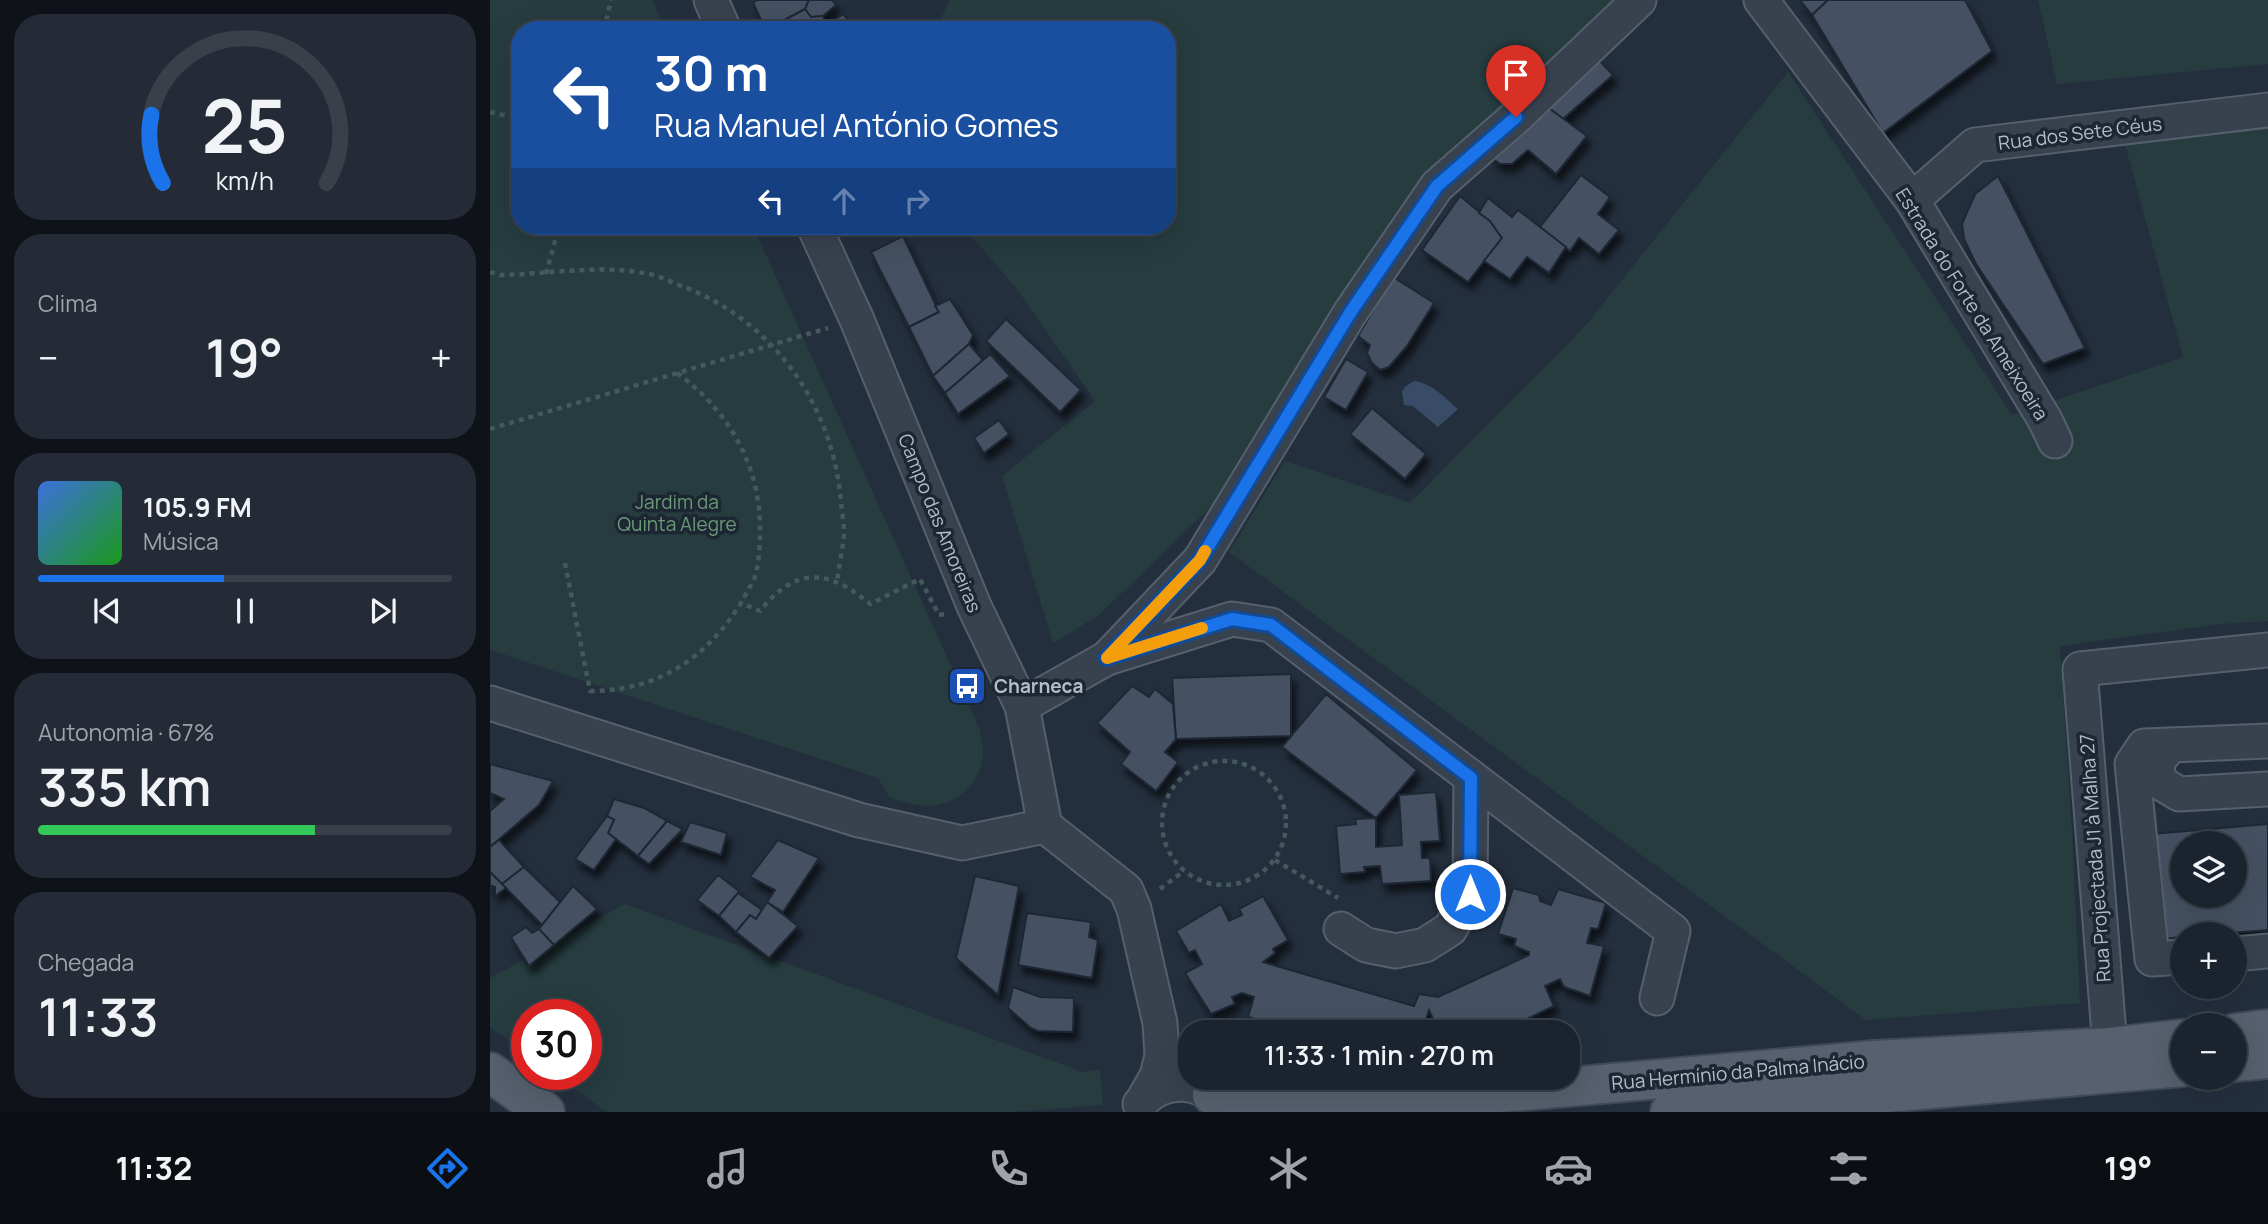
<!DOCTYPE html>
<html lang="pt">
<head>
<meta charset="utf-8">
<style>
  body { margin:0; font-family:Manrope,sans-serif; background:#242b36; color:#f1f3f6; height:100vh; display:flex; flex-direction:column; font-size:26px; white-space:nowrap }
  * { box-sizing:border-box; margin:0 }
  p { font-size:23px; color:#a0a4aa }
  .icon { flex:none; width:38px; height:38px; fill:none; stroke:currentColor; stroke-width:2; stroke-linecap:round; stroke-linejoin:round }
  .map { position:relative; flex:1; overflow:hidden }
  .side { display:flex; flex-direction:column; gap:14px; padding:14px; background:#0f1319; width:490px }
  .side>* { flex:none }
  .banner { position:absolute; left:21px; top:21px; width:665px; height:214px; border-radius:28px; box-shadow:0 7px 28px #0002,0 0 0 2px #39404a; background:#1a4fa0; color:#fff; overflow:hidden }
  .buttons { position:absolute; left:1680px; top:831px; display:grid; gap:14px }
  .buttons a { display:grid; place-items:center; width:77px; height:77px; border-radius:50%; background:#1b232e; box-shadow:0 7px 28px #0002,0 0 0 2px #39404a; font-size:35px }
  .speed { position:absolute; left:21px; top:999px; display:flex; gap:14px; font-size:35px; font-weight:700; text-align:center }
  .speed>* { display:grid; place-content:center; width:91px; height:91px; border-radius:50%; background:#1b232e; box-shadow:0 7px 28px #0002,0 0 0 2px #39404a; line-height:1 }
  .speed .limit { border:10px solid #d22; background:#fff; color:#111 }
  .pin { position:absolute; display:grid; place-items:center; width:60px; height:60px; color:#fff; margin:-72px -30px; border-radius:50% 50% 50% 0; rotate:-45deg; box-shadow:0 0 7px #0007 }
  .pin .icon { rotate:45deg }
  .me { position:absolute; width:77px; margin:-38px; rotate:0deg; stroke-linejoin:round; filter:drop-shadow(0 0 5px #0008) }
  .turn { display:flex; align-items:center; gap:24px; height:147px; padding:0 28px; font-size:32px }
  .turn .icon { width:91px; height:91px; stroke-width:2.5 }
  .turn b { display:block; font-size:49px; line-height:60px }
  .lanes { display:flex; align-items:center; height:66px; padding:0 28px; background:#0003; justify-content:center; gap:35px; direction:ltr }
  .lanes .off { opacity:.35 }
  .big { font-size:52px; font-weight:600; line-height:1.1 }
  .side .card { flex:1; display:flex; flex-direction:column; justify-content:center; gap:10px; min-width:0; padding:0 24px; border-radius:28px; background:#242b36 }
  .side .dial { align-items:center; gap:0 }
  .dial svg { height:182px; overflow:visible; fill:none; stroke:#39404a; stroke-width:7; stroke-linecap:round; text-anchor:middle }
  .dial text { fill:#f1f3f6; stroke:none }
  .song { display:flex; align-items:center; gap:21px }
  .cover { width:84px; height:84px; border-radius:10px; background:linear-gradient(135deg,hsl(220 70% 55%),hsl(120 70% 35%)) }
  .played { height:7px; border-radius:4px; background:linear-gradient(90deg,#1a73e8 45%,#39404a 45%) }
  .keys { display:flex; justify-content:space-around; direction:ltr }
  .heat { display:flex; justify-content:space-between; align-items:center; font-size:38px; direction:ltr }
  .charge { height:10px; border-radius:5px; background:linear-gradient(90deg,#34c759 67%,#39404a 0) }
  .trip { position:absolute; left:688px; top:1020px; width:402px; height:70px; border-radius:28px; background:#1b232e; box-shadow:0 7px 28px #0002,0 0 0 2px #39404a; font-weight:600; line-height:70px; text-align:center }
  .tabs { display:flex; height:112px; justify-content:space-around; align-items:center; background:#0b0e12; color:#a0a4aa }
  .tabs .icon { width:49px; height:49px }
  .tabs .active { color:#1a73e8 }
  .tabs b { font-size:32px; color:#f1f3f6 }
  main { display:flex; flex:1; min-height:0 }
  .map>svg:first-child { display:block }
  .green { fill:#263c3f }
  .water { fill:#394c67 }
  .building { fill:#455162; stroke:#1f2835; stroke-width:2; fill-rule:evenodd; filter:url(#shadow) }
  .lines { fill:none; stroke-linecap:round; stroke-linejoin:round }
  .minor-casing { stroke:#565f6c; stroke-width:37 }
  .major-casing { stroke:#414a57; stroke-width:42 }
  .path { stroke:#44595c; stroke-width:4.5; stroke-dasharray:5 5; stroke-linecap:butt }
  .minor { stroke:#38414e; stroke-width:33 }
  .major { stroke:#56606e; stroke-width:38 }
  .route-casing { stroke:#114b97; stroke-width:18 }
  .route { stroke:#1a73e8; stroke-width:12 }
  .slow { stroke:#f59e0b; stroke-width:12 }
  .labels { text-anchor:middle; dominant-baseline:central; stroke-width:7; stroke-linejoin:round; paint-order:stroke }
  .street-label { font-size:19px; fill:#b4bcc9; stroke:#1d2633 }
  .park-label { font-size:19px; fill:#6b9a76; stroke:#1d2633 }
  .poi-label { font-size:19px; font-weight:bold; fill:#b4bcc9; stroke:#1d2633; text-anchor:start }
</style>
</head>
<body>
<main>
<section class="side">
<div class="card dial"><svg viewBox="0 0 100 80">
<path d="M14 69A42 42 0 1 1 86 69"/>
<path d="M14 69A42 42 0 0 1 9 39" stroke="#1a73e8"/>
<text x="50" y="56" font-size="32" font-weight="700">25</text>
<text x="50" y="72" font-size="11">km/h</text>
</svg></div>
<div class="card"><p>Clima</p>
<div class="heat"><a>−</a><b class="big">19°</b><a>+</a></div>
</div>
<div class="card">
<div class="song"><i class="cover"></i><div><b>105.9 FM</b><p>Música</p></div></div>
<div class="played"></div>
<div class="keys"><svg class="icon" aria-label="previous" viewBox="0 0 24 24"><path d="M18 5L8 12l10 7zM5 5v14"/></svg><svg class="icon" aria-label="pause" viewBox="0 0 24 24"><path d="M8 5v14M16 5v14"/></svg><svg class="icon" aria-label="next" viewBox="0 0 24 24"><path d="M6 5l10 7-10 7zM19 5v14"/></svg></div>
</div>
<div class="card"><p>Autonomia · 67%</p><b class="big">335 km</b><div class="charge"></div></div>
<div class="card"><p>Chegada</p><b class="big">11:33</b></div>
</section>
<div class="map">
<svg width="1778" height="1112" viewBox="0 0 1778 1112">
  <defs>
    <filter id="shadow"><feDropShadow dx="4.5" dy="8" stdDeviation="3.5" flood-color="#0009"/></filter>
  </defs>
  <rect width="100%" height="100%" fill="#242f3e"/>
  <g class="green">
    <path d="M0 0H162L175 30H30V226H263L489 728C490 735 493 743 493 750 494 781 468 805 438 806 426 806 411 801 400 798L388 778 0 650Z"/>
    <path d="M460 0H1134L941 179 724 504 609 615 563 643 512 476 605 401 527 289 473 226H677V30H445Z"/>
    <path d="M1548 0H1778V64L1567 84Z"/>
    <path d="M1298 72 1522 415 1693 357 1634 141 1778 126V621L1731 624 1570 646 1582 832 1590 1003 1376 1020 739 552 795 461 920 503 1096 325Z"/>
    <path d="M135 904 593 1072 610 1069 613 1105 522 1112H117L65 1075 96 1074V1015H37V1054L0 1027V978Z"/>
  </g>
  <path class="water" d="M924 381C942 383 955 398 968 409L948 427 923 406 914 405 912 392 915 387Z"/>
  <g class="building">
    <path d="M267 0H319L315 9 276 30 263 3Z"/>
    <path d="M319 0H342L346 5 333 16 321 17 315 9Z"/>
    <path d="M1310 0H1338L1322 15Z"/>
    <path d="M1338 0H1475L1502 51 1393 133 1322 15Z"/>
    <path d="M315 9 321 17 333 16 339 30H276Z"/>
    <path d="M353 14 362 24 355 30H349L343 21Z"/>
    <path d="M388 20 403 30H378Z"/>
    <path d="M1108 59 1123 75 1073 119 1056 106Z"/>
    <path d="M1056 106 1097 136 1066 174 1038 150 1022 164H1010L1006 161 1001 156Z"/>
    <path d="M1091 175 1120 197 1108 214 1129 230 1109 254 1089 238 1080 251 1050 227Z"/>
    <path d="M1508 176 1595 348 1553 364 1486 264 1474 239 1472 224 1485 194Z"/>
    <path d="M970 196 1000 221 1012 238 978 282 932 250Z"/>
    <path d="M998 198 1022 217 1028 210 1076 247 1059 273 1037 257 1020 279 994 261 1012 238 1000 221 989 213Z"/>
    <path d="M413 236 449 312 419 327 381 252Z"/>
    <path d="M903 277 944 303 917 346 899 367 890 370 882 363 877 353 880 345 868 336Z"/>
    <path d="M460 299 483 335 479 344 443 376 419 327 449 312 445 306Z"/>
    <path d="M516 319 591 390 570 412 496 341Z"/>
    <path d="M479 344 493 360 455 393 443 376Z"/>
    <path d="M500 354 520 376 468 414 455 393Z"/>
    <path d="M856 359 878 372 856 410 834 397Z"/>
    <path d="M882 408 936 454 915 479 860 434Z"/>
    <path d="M509 420 519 434 494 453 484 438Z"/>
    <path d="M801 674V736L686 739 682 678Z"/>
    <path d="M642 686 659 697 665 689 683 704 686 739 675 752 688 762 666 791 631 764 640 752 607 723Z"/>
    <path d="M836 694 927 770 886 818 792 747Z"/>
    <path d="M0 764 63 781 49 805 0 847V811L14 799 0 793Z"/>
    <path d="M946 792 950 841 931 842 932 858H940L941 881 892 884 890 866 874 867 875 872 850 874 846 826 866 824 865 819 886 818V847L912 845 909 795Z"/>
    <path d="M124 799 154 808 177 821 148 856 118 833 124 820 117 816Z"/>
    <path d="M117 816 124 820 118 833 126 839 104 870 85 859Z"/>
    <path d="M177 821 193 829 159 864 148 856Z"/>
    <path d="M200 822 237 833 231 855 191 842Z"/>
    <path d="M1778 824V930L1726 934H1692V937L1672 939 1662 834ZM1692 844H1745V896H1692Z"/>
    <path d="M9 840 34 867 12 884 0 872V847Z"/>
    <path d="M288 840 329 858 293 912 277 902 285 890 260 877Z"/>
    <path d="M34 867 70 902 52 925 12 884Z"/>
    <path d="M0 872 16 888 5 896V887L2 886 0 888Z"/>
    <path d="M228 875 249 891 229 916 207 900Z"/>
    <path d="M485 876 529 886 508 995 466 958Z"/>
    <path d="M83 886 107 909 64 945 49 929Z"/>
    <path d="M1023 888 1049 895 1050 901 1061 905 1068 889 1116 903 1108 929 1101 928 1097 943 1114 946 1100 996 1074 987 1070 979 1055 986 1064 1006 1010 1032H949L939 1010 932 1032H811L758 1017 764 997 752 993 742 997 745 1004 721 1014 695 973 712 964 705 950 699 953 686 931 731 904 739 921 752 915 749 909 773 896 798 940 783 949 785 953 773 962 924 1006 929 994 948 997 1039 955V952L1024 946 1026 939 1008 934Z"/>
    <path d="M248 893 272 910 266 919 260 915 246 932 229 916Z"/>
    <path d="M277 902 308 926 279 958 246 932 260 915 266 919Z"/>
    <path d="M537 913 601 922 599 937 608 940 602 978 528 965Z"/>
    <path d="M36 927 42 933 49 929 64 945 39 966 21 937Z"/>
    <path d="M523 987 550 997 584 998 583 1032 548 1031 541 1028 518 1008Z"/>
  </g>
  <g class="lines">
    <defs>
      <g id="minor">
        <path d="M221 0 234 30"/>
        <path d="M1271 0 1422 200 1555 420 1565 441"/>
        <path d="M1422 200 1485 145 1778 110"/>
        <path d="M324 226 367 320 484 606 532 706 555 826 636 890 644 909 670 1023 672 1056 667 1076 655 1097"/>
        <path d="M617 658 710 560 860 313 947 186 1026 117 1149 0"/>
        <path d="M0 703 369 820 472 843 555 826"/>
        <path d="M532 706 617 658 742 619 781 625 1183 931 1167 998"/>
        <path d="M1778 741 1681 745 1665 764 1671 783 1689 794 1778 789"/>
        <path d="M1681 745 1654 746 1642 764 1662 959 1692 957"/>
        <path d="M851 929 876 945 906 951 935 945 960 929 980 894 981 777"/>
        <path d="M1745 954 1778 951"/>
        <path d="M1620 1047 1590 669 1778 650"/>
        <path d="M650 1104C672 1075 719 1078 734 1112"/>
      </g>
      <g id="major">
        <path d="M1745 1033 1778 1029"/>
        <path d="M1745 1062 1778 1059"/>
        <path d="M0 1072 55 1112"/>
        <path d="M722 1095C752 1107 773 1111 805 1111L1385 1060 1620 1047 1692 1039"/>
        <path d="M1180 1112 1692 1067"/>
      </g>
    </defs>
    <use href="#minor" class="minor-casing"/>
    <use href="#major" class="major-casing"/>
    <g class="path">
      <path d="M114 30 121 0"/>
      <path d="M0 112 30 119"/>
      <path d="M0 272 10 275C59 274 111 264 159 274 169 276 179 281 189 285 282 319 343 404 351 502 352 512 354 523 354 534 353 549 349 566 347 581"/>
      <path d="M56 274 69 226"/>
      <path d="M187 373C239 411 271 466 270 532 270 547 269 565 264 579 260 587 255 595 251 603"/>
      <path d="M0 429 338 328"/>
      <path d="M75 563 100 691C167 691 216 659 251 603L270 611C305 567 338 568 380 604L430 579 449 615 456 614"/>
      <circle cx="734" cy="823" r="62"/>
      <path d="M785 860 848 898"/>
      <path d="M670 889 694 871"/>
    </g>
    <use href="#minor" class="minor"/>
    <use href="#major" class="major"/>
  </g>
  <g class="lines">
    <defs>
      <path id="route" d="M980 894 981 778 781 625 742 619 617 658 710 560 860 313 947 186 1026 117"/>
    </defs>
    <use href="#route" class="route-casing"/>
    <use href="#route" class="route"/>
    <path class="slow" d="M712 628 617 658 710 560 715 551"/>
  </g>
  <defs>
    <symbol id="bus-square" viewBox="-11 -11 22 22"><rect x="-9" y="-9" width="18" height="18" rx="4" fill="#1a4fb4" stroke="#1d2633"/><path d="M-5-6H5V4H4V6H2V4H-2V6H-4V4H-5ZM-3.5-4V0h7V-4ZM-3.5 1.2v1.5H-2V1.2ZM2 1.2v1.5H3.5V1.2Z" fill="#fff"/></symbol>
  </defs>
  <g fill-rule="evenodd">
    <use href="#bus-square" x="455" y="664" width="44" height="44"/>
  </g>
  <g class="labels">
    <g class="street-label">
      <text transform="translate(1590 133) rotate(-7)">Rua dos Sete Céus</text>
      <text transform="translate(1482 304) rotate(58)">Estrada do Forte da Ameixoeira</text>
      <text transform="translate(450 523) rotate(68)">Campo das Amoreiras</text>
      <text transform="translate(1605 858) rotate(-94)">Rua Projectada J1 à Malha 27</text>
      <text transform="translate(1248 1072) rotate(-5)">Rua Hermínio da Palma Inácio</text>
    </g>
    <g class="park-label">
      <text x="187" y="502">Jardim da<tspan x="187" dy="22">Quinta Alegre</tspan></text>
    </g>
    <g class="poi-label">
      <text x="504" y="686">Charneca</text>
    </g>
  </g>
</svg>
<div class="buttons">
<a><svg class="icon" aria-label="layers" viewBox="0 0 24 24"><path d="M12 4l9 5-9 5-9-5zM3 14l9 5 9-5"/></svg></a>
<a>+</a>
<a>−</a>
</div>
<div class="speed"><div class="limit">30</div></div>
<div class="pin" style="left:1026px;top:117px;background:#d93025"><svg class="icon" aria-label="arrive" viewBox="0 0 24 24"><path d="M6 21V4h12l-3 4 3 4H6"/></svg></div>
<svg class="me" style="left:980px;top:894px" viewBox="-20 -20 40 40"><circle r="17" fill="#1a73e8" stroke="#fff" stroke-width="3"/><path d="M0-11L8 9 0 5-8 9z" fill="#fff"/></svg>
<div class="trip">11:33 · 1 min · 270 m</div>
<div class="banner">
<div class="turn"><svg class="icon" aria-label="left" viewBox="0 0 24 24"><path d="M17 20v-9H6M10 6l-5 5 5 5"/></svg><div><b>30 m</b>Rua Manuel António Gomes</div></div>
<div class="lanes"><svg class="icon" aria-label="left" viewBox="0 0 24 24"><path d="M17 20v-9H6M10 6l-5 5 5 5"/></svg><svg class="icon off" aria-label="ahead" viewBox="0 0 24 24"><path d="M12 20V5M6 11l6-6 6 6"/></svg><svg class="icon off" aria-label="right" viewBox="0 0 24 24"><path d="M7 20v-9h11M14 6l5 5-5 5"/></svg></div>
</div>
</div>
</main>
<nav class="tabs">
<b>11:32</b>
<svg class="icon active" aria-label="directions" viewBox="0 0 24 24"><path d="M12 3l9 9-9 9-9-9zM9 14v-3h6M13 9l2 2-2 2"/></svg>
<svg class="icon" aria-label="music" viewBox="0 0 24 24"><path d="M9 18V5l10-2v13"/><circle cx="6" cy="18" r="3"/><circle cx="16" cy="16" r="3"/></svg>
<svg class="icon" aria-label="phone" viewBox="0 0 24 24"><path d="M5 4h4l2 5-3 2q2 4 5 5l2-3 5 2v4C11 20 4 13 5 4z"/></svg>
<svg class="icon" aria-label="climate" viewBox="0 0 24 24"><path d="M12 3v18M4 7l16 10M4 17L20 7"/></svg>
<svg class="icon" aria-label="car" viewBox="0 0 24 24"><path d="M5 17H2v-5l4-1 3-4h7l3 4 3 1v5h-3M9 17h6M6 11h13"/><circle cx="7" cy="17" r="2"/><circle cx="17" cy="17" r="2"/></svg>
<svg class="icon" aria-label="filters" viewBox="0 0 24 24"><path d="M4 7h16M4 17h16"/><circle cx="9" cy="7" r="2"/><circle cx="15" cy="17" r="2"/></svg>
<b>19°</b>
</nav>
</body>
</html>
